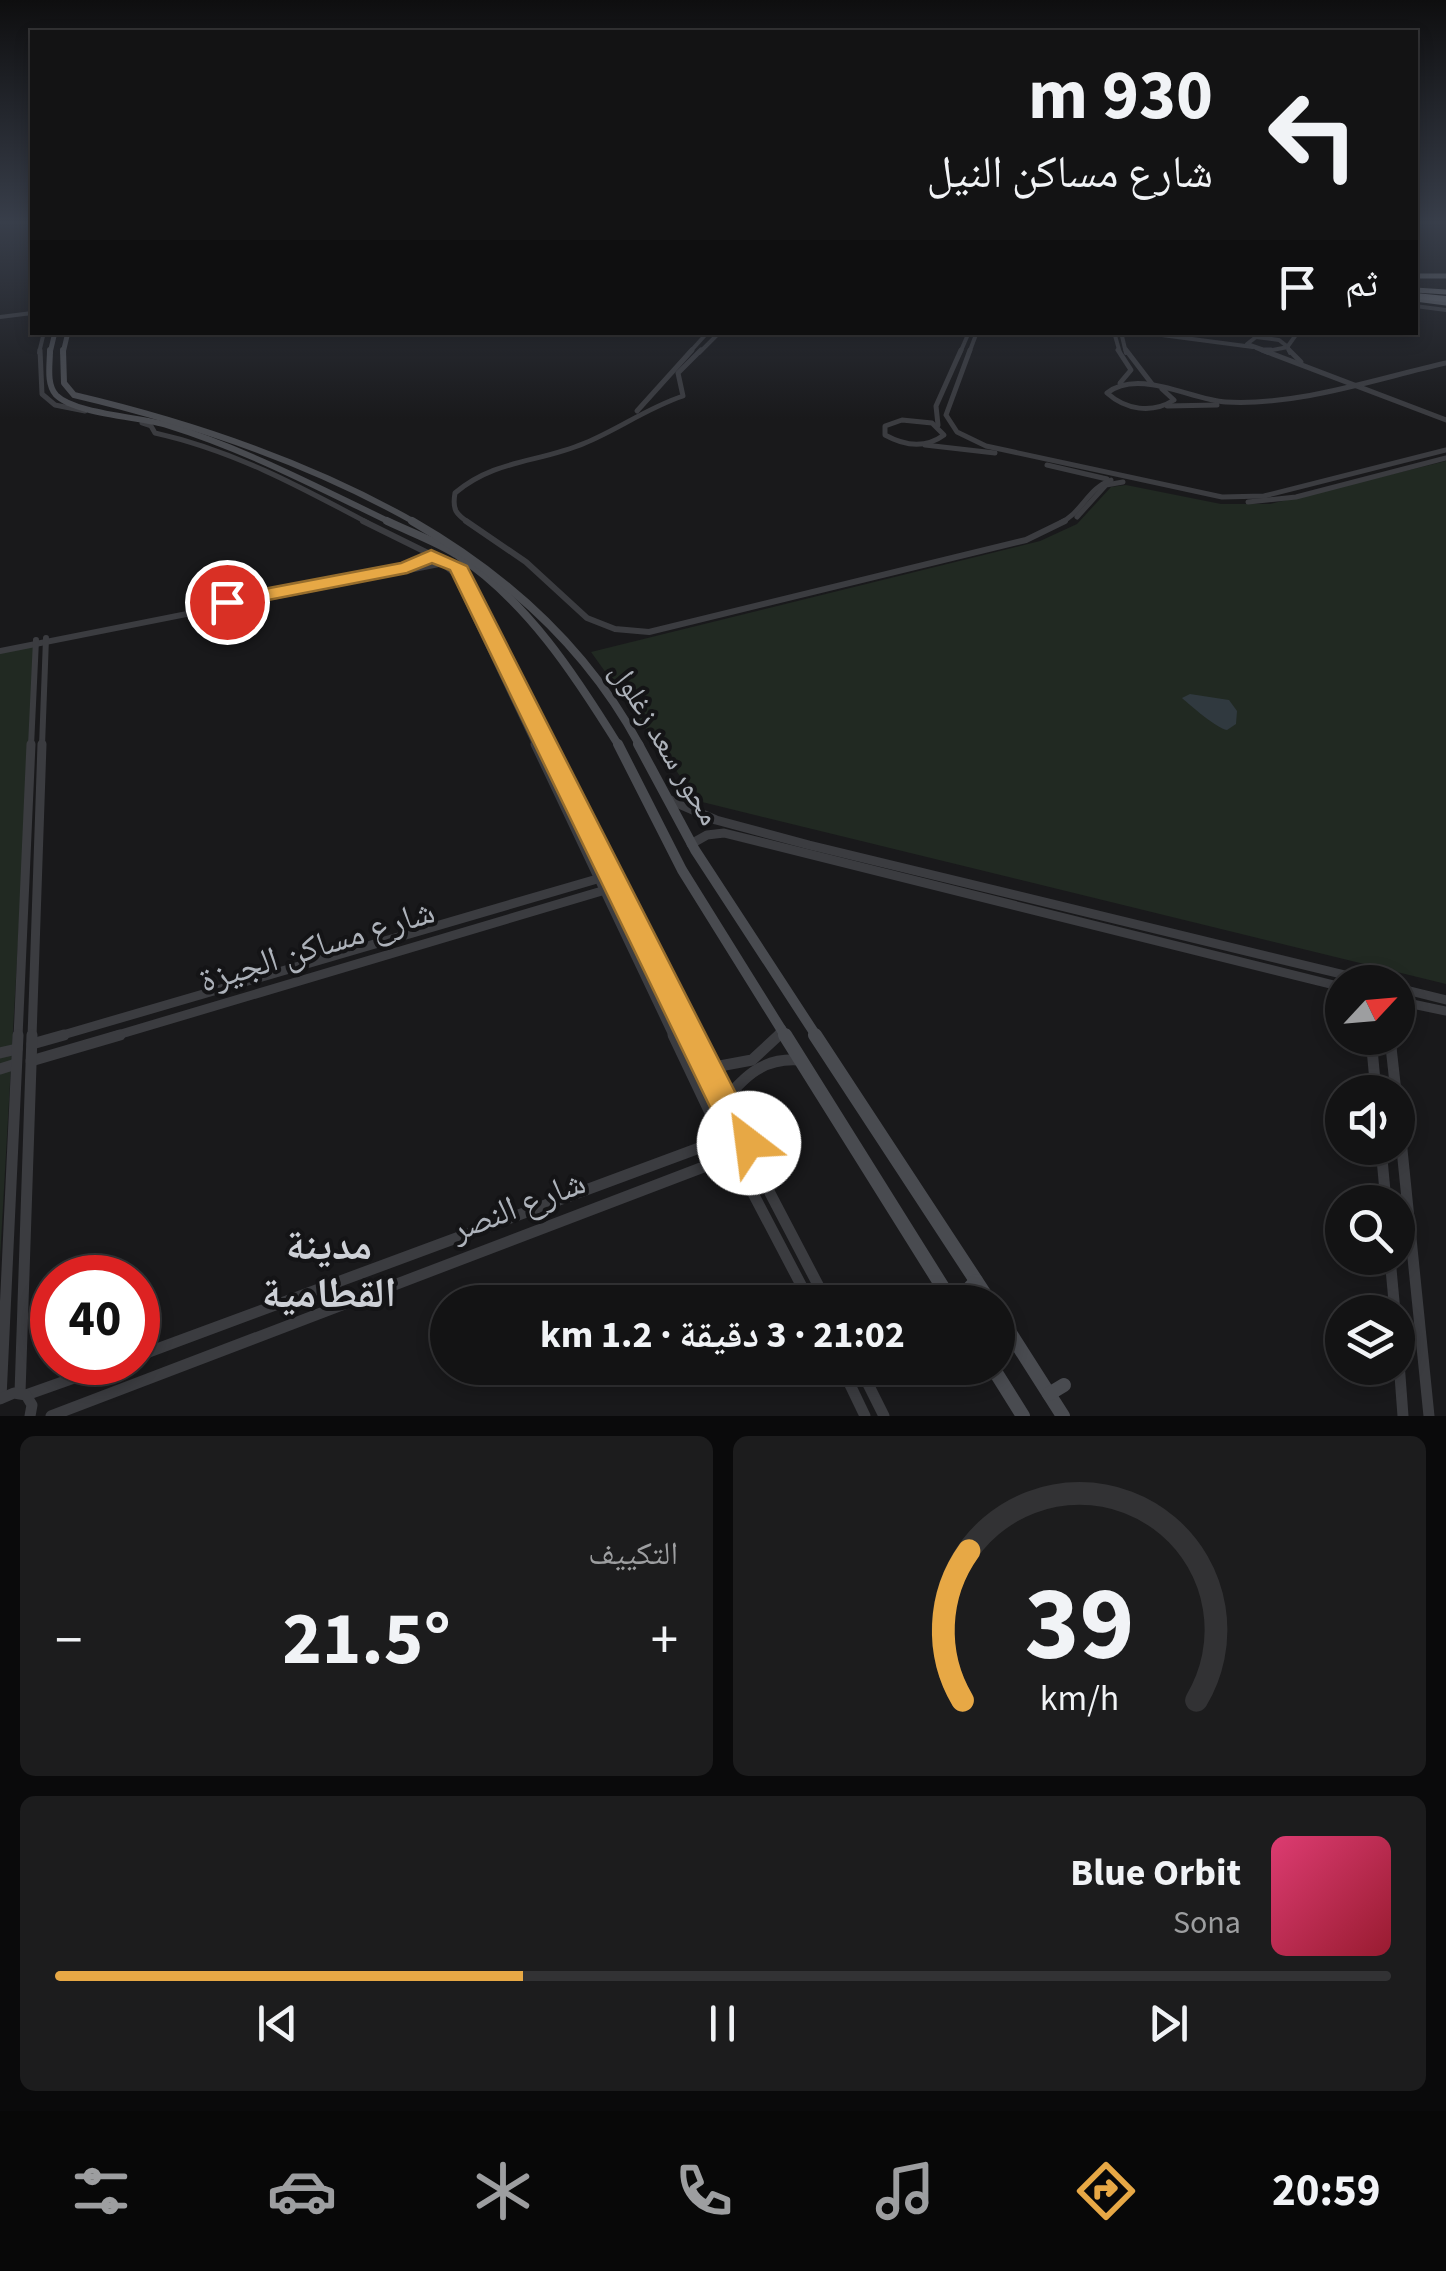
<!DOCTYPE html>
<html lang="ar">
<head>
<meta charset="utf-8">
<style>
  body { margin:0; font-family:"Source Sans 3","Noto Naskh Arabic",sans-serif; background:#1c1c1d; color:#f1f3f6; direction:rtl; height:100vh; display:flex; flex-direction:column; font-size:38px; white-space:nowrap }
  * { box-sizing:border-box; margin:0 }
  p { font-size:32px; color:#9d9ea0 }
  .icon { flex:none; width:55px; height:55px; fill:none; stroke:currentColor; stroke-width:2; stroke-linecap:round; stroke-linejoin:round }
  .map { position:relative; height:1416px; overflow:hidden; direction:ltr }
  .drawer { display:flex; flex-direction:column; gap:20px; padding:20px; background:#0a0a0b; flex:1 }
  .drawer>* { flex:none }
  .guide { position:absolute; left:30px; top:30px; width:1388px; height:305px; border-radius:0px; box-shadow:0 5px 15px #0003,0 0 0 2px #323234; direction:rtl; background:#131314; color:#f1f3f6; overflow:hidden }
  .needle { width:65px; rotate:64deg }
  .tools { position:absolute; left:1325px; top:965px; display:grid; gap:20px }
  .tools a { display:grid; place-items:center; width:90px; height:90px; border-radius:50%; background:#131314; box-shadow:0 5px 15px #0003,0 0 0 2px #323234; font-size:50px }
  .speed { position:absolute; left:30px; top:1255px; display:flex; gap:20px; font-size:50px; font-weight:700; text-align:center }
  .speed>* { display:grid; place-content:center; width:130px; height:130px; border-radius:50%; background:#131314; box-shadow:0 5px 15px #0003,0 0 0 2px #323234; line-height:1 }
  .speed .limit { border:15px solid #d22; background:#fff; color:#111 }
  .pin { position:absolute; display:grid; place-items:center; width:85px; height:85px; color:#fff; margin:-42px; border:5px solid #fff; border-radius:50%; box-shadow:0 2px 10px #0007 }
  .me { position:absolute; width:110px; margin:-55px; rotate:330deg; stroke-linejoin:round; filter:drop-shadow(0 0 8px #0008) }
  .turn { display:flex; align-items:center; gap:35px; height:210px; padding:0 40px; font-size:45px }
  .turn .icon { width:130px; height:130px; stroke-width:2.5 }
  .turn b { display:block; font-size:70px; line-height:85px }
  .then { display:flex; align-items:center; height:95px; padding:0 40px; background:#0003; gap:20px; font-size:38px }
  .big { font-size:75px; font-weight:700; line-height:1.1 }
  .drawer .card { flex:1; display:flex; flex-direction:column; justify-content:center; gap:15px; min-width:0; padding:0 35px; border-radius:15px; background:#1c1c1d }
  .drawer .dial { align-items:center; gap:0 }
  .dial svg { height:260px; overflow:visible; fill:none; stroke:#323234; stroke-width:7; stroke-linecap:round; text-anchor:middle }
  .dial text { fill:#f1f3f6; stroke:none }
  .song { display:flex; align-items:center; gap:30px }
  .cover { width:120px; height:120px; border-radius:15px; background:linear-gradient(135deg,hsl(340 70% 55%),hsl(350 70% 35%)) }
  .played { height:10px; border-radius:5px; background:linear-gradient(90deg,#e7a845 35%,#323234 35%) }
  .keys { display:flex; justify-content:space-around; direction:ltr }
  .heat { display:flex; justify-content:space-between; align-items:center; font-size:55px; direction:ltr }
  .drawer .tiles { flex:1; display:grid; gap:20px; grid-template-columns:1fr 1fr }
  .card:last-child { grid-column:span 2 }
  .trip { position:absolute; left:430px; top:1285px; width:585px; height:100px; border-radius:50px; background:#131314; box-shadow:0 5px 15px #0003,0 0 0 2px #323234; font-weight:700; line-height:100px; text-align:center; direction:rtl }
  .dock { display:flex; height:160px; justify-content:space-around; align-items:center; background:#080808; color:#9d9ea0 }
  .dock .icon { width:70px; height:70px }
  .dock .on { color:#e7a845 }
  .dock b { font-size:45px; color:#f1f3f6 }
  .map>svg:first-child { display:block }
  .green { fill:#212922 }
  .water { fill:#30393f }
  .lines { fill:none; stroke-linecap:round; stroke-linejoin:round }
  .tertiary-far4 { stroke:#3b3c40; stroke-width:4 }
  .tertiary-far3 { stroke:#3b3c40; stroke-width:5 }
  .tertiary-far2 { stroke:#3b3c40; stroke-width:6 }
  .tertiary-far1 { stroke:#3b3c40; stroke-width:9 }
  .tertiary { stroke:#3b3c40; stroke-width:11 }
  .secondary-far4 { stroke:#494b50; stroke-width:5 }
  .secondary-far3 { stroke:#494b50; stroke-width:6 }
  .secondary-far2 { stroke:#494b50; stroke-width:8 }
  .secondary-far1 { stroke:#494b50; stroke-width:10 }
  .secondary { stroke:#494b50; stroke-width:14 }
  .trunk { stroke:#5f6268; stroke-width:5 }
  .motorway { stroke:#676a71; stroke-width:6 }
  .route { fill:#e7a845; stroke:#966d2d; stroke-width:2.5 }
  .labels { text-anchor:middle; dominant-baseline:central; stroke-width:8; stroke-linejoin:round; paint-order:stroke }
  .street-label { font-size:30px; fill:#adb2ba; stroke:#141416 }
  .near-street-label { font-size:35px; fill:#adb2ba; stroke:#141416 }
  .near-quarter-label { font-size:42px; font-weight:bold; fill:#cdd0d6; stroke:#141416 }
</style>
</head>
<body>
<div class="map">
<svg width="1446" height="1416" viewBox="0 0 1446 1416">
  <rect width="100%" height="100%" fill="#19191b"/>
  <g class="green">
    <path d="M1446 461V984L698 801 591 652 1040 541 1077 524 1111 487 1126 485 1221 504H1270Z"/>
    <path d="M35 644 0 1259V651Z"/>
  </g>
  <path class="water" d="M1190 694 1229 700 1237 711 1236 724 1227 730C1216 728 1191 706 1182 698Z"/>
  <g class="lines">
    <g class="tertiary-far4">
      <path d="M1415 306 1446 310"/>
      <path d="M0 317 32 313"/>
      <path d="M1114 332 1120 353"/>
      <path d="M1121 332 1126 353"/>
      <path d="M1139 332 1253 347"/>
      <path d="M1256 337 1279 340 1288 347 1267 351 1247 344Z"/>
      <path d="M1288 346 1298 332"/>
      <path d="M1256 348 1268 353"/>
      <path d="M1288 348 1290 353"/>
      <path d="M39 353 44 332"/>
      <path d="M689 353 708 332"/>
      <path d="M699 353 720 332"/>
      <path d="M960 353 969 332"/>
      <path d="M969 353 977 332"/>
    </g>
    <g class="tertiary-far3">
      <path d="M40 350 42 394 55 405 85 411"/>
      <path d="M970 350 946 415 957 432 986 446 1222 497 1264 496 1446 450"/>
      <path d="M1118 350 1131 370 1120 383"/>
      <path d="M1126 350 1152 384"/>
      <path d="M1262 350 1446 420"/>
      <path d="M1265 350H1271"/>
      <path d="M1289 350 1301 362"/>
      <path d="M1162 389 1174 400C1152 414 1126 410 1107 393 1139 368 1191 400 1226 402 1299 406 1375 379 1446 363"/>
      <path d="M1167 406 1217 405"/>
      <path d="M637 411 692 350"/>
      <path d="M902 420 932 423 944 435C925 449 905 446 885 435V426Z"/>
      <path d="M142 423 151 426 155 433C232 450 299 486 368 523"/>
      <path d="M938 425 936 406 961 350"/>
      <path d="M925 445 995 453"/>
      <path d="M1047 465 1107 479"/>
      <path d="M1248 502 1296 497 1446 458"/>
      <path d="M1077 517 1106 485 1123 482"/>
      <path d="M469 523C456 514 452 510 455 493 495 459 539 463 585 443 619 429 647 408 683 396L678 373 701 350"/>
      <path d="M1060 523C1082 513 1088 488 1111 480"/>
    </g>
    <g class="tertiary-far2">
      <path d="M363 521 440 559"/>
      <path d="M466 521 526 562 587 618 615 629 649 632 1026 540 1065 521"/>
      <path d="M449 561 463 573 548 746"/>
      <path d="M444 565 454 573 536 746"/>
      <path d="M0 651 439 564"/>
      <path d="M31 746 36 640"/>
      <path d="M42 746 46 638"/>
    </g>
    <g class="tertiary-far1">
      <path d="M535 744 674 1037"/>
      <path d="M547 744 692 1037"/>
      <path d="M670 800 716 820 809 845 1374 982"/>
      <path d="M691 844 707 835 724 833 1342 987"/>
      <path d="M1398 988 1446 1000"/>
      <path d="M1398 1001 1446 1011"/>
      <path d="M18 1037 31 744"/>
      <path d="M32 1037 42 744"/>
      <path d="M56 1037 604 877"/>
      <path d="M111 1037 612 888"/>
      <path d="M777 1037 782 1029"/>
    </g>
    <g class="tertiary">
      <path d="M673 1035 721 1136"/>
      <path d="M691 1035 739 1132"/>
      <path d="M1371 1038 1376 1092"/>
      <path d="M1390 1038 1396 1092"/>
      <path d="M32 1044 64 1035"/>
      <path d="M0 1053 17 1049"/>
      <path d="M31 1061 120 1035"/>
      <path d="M709 1068 752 1060 779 1035"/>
      <path d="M0 1069 16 1064"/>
      <path d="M724 1101C745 1076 763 1058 798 1060"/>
      <path d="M1398 1110 1429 1416"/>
      <path d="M739 1132 748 1139 746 1154 727 1158 719 1151 718 1141 725 1133Z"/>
      <path d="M1381 1148 1386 1202"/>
      <path d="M748 1151 827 1302"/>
      <path d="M735 1159 810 1302"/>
      <path d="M1390 1258 1395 1312"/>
      <path d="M1398 1349 1403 1416"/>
      <path d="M138 1356 718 1141"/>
      <path d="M842 1368 865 1416"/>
      <path d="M860 1368 884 1416"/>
      <path d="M20 1393 32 1035"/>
      <path d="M26 1395 119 1362"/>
      <path d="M1 1398 18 1035"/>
      <path d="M0 1399 14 1393 26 1395 32 1405 30 1416"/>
      <path d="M51 1416 727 1158"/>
    </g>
    <g class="secondary-far4">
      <path d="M50 353 55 332"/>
      <path d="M63 353 68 332"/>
    </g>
    <g class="secondary-far3">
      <path d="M50 350C50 364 46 384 56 395 75 414 140 417 167 425 245 449 319 488 392 523"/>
      <path d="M63 350 64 383 74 395C193 423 309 462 416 523"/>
    </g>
    <g class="secondary-far2">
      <path d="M387 521C410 532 435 541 456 554 527 601 575 675 619 746"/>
      <path d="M412 521C506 575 588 649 640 746"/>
    </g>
    <g class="secondary-far1">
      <path d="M618 744 682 870 786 1037"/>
      <path d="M638 744 695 850 817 1037"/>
    </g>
    <g class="secondary">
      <path d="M785 1035 952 1302"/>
      <path d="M815 1035 990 1302"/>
      <path d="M946 1291 964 1294 976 1281"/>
      <path d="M998 1314 1063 1416"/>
      <path d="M993 1368 1023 1416"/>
      <path d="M1049 1394 1064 1385"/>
    </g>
    <g class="trunk">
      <path d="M1415 276H1446"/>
      <path d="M1415 290 1446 292"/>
      <path d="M1415 299 1446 303"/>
    </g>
    <path class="motorway" d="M1415 296 1446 299"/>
  </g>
  <linearGradient id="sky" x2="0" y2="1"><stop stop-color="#0e0e0f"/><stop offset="0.53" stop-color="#383e4a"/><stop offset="1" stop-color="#383e4a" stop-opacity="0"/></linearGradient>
  <rect width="1446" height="419" fill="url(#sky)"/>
  <path class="route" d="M431 550 467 566 750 1121 766 1143 761 1154 749 1158 737 1154 727 1142 450 570 432 563 407 573 227 608 217 602 227 596 401 563Z"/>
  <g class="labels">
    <g class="street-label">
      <text transform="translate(665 744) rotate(59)">محور سعد زغلول</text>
    </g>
    <g class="near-street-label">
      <text transform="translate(317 946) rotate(-17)">شارع مساكن الجيزة</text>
      <text transform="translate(518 1206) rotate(-21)">شارع النصر</text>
    </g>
    <g class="near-quarter-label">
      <text x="329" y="1246">مدينة<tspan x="329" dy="48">القطامية</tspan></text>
    </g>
  </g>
</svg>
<div class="tools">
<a><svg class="needle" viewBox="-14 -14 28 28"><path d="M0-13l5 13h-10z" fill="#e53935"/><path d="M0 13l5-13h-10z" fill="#9d9ea0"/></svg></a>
<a><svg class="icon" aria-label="sound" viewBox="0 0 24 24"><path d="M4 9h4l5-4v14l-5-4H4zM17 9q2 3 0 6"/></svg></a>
<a><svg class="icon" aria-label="search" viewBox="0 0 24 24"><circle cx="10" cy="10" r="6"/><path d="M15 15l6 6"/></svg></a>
<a><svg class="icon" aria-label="layers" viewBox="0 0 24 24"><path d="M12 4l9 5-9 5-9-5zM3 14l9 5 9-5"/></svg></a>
</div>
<div class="speed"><div class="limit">40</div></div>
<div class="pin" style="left:227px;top:602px;background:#d93025"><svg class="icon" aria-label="arrive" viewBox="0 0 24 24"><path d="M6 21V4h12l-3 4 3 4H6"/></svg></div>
<svg class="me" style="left:749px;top:1143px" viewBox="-20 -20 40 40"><circle r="19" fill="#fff"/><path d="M0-13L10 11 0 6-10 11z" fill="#e7a845"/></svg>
<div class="trip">21:02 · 3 دقيقة · 1.2 km</div>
<div class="guide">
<div class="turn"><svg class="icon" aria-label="left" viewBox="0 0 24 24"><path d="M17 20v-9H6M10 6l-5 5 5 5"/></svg><div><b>930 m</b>شارع مساكن النيل</div></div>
<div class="then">ثم<svg class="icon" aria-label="arrive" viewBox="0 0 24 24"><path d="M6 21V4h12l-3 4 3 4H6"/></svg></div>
</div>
</div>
<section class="drawer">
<div class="tiles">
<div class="card dial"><svg viewBox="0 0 100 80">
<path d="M14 69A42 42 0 1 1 86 69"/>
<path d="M14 69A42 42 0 0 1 16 23" stroke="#e7a845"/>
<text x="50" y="56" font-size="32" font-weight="700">39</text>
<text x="50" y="72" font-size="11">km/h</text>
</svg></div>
<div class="card"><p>التكييف</p>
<div class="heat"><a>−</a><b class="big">21.5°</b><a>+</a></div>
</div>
<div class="card">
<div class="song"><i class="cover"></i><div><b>Blue Orbit</b><p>Sona</p></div></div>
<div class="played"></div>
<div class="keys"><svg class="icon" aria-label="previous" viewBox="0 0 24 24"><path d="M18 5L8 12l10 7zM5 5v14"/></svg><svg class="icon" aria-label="pause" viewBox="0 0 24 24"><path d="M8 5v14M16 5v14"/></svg><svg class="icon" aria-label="next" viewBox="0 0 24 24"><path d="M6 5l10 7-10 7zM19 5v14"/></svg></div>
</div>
</div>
</section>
<nav class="dock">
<b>20:59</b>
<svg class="icon on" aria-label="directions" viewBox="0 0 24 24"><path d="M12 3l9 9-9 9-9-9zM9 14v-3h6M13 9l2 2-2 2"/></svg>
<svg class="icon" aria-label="music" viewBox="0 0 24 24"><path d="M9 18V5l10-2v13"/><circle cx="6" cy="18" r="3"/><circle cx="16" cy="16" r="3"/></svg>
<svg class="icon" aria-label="phone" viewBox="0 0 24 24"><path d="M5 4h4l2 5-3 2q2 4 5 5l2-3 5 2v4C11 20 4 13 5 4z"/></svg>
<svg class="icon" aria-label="climate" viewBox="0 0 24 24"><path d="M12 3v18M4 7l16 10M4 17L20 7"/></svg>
<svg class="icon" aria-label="car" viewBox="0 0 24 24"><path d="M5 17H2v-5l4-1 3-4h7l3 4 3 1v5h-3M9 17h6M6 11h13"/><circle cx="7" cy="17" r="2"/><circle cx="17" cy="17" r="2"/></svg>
<svg class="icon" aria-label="filters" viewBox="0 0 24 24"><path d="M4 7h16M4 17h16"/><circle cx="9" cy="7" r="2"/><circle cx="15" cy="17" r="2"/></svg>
</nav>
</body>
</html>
